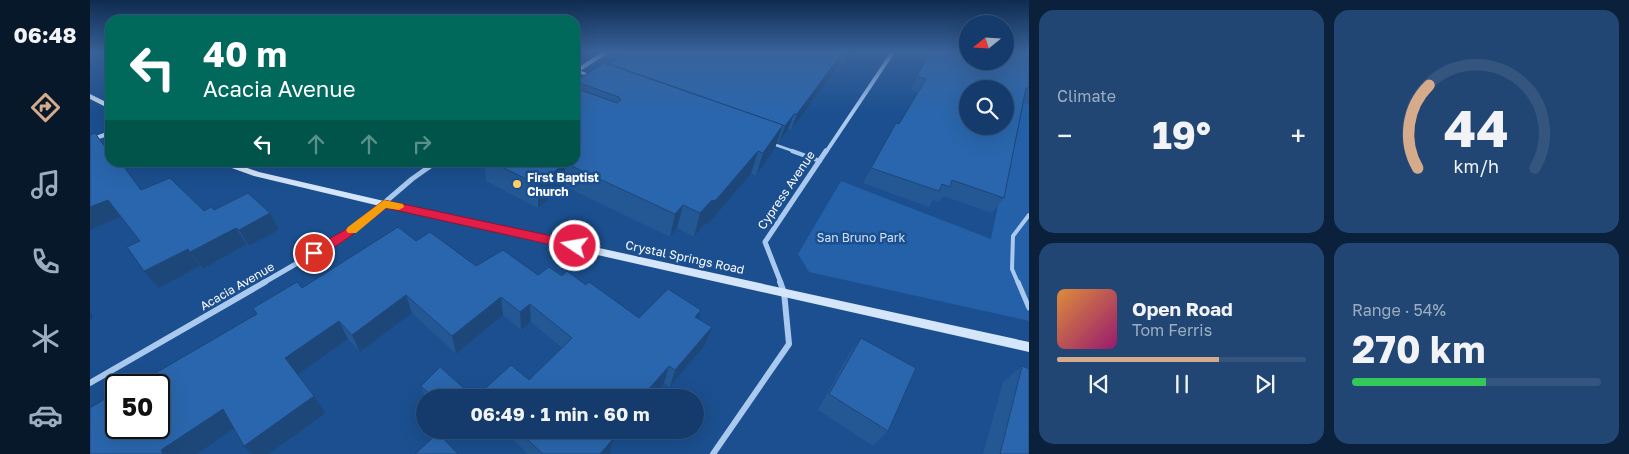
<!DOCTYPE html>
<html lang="en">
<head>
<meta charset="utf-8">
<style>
  body { margin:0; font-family:"Golos Text",sans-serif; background:#214673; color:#f1f3f6; height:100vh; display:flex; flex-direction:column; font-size:19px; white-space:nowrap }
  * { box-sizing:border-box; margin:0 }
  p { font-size:16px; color:#9dadc1 }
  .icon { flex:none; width:28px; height:28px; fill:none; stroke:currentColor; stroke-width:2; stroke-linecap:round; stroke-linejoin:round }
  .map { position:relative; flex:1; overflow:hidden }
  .drawer { display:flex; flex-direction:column; gap:10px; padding:10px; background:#0b203b; width:600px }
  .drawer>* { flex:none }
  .hud { position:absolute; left:15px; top:15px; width:475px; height:152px; border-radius:15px; box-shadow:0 5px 20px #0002,0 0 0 1px #33557e; background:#00695c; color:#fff; overflow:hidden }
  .needle { width:32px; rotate:252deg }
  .tools { position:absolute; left:869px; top:15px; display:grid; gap:10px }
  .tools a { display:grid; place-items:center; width:55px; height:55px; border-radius:50%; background:#143b6b; box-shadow:0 5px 20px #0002,0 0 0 1px #33557e; font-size:25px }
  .speed { position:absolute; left:15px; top:374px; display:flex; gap:10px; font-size:25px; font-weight:700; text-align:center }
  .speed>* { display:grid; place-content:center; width:65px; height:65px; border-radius:50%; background:#143b6b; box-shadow:0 5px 20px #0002,0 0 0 1px #33557e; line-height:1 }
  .speed .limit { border:2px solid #111; border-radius:8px; background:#fff; color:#111 }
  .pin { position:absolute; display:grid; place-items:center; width:42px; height:42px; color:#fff; margin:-21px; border:2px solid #fff; border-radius:50%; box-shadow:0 1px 5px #0007 }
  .me { position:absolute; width:55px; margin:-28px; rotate:282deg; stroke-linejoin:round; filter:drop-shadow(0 0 4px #0008) }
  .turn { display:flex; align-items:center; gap:18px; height:105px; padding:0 15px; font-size:22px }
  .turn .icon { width:65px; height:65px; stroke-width:2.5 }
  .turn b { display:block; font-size:35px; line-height:42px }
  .lanes { display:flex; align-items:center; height:48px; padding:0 15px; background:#0003; justify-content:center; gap:25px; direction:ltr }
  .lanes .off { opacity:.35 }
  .big { font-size:38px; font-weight:700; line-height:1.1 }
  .drawer .tile { flex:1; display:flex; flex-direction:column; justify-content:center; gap:8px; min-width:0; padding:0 18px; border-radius:15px; background:#214673 }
  .drawer .dial { align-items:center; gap:0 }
  .dial svg { height:130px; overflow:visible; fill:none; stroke:#33557e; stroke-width:7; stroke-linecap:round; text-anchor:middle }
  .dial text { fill:#f1f3f6; stroke:none }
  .song { display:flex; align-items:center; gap:15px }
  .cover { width:60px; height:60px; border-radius:8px; background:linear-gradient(135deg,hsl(30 70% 55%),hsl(320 70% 35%)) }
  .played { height:5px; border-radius:2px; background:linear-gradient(90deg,#d6ab8b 65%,#33557e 65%) }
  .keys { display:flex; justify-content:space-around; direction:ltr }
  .heat { display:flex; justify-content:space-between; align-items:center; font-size:28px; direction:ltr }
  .charge { height:8px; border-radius:4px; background:linear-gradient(90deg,#34c759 54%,#33557e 0) }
  .drawer .tiles { flex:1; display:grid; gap:10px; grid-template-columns:repeat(2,1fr) }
  .trip { position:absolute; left:326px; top:389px; width:288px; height:50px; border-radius:25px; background:#143b6b; box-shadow:0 5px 20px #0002,0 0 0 1px #33557e; font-weight:700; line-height:50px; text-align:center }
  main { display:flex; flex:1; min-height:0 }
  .menu { display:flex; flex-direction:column; width:90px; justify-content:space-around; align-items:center; background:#08182b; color:#9dadc1 }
  .menu .icon { width:35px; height:35px }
  .menu .selected { color:#d6ab8b }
  .menu b { font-size:22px; color:#f1f3f6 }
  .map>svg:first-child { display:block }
  .green { fill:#2461a8 }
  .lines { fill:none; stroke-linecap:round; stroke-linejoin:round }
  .service-far2 { stroke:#a9c9ee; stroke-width:2.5 }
  .service-far1 { stroke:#a9c9ee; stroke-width:4 }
  .service { stroke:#a9c9ee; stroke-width:5 }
  .minor-far2 { stroke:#a9c9ee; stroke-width:4 }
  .minor-far1 { stroke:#a9c9ee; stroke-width:5 }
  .minor { stroke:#a9c9ee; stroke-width:6 }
  .secondary { fill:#d6e6fa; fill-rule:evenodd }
  .wall { fill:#245895 }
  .shaded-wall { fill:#1d4779 }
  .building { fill:#2a66ad; stroke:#1d4779; fill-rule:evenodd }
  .route { fill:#e11d48; stroke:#92132f }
  .slow { fill:#f59e0b }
  .poi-dot { fill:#ffd166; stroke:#1b4f8f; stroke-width:2 }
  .labels { text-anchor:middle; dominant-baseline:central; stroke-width:5; stroke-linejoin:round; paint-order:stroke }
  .poi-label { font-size:12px; font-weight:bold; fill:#fff; stroke:#1b4f8f; text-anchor:start }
  .street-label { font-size:12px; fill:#fff; stroke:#1b4f8f }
  .park-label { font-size:12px; fill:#cfe3fa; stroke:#1b4f8f }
</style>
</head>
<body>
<main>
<nav class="menu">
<b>06:48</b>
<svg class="icon selected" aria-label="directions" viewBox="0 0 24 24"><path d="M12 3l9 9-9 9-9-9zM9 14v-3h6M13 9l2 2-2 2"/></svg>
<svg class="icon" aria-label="music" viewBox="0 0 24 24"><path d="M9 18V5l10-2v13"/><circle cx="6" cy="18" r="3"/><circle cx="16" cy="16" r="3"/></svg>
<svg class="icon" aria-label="phone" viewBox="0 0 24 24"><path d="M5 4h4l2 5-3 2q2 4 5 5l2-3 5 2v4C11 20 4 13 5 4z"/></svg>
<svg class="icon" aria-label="climate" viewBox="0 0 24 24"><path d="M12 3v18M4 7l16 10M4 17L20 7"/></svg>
<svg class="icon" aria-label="car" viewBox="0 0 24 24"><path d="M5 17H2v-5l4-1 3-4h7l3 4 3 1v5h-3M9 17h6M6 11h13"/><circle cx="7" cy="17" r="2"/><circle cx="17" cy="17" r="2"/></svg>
</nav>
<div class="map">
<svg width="939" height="454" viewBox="0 0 939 454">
  <rect width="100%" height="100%" fill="#1b4f8f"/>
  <path class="green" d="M939 55V321L719 272 708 254 751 181 901 239Z"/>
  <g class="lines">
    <g class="service-far2">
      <path d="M487 71 501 76"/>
      <path d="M683 144 706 152"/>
    </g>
    <g class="service-far1">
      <path d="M702 151 730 161"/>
      <path d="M928 283 922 269 923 236 939 215"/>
    </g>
    <path class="service" d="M928 282 939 308"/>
    <g class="minor-far2">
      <path d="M485 72 516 52"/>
      <path d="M0 140 20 133"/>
      <path d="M736 152 803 52"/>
    </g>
    <g class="minor-far1">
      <path d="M173 283 259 233 322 179 346 162"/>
      <path d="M691 283 675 242 736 151"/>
    </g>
    <g class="minor">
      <path d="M0 383 175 282"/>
      <path d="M623 454 699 344 694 292 690 282"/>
    </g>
    <g class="secondary">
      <path d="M0 94 20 104V109L0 99Z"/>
      <path d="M125 162H140L169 172 294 201 939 342V352L294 207 164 176Z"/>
    </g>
  </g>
  <g class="wall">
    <path d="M0 52H20V67L0 53Z"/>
    <path d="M529 52H764L753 66 749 65 701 130 698 129 689 142H687L685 148 666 176 661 174 619 223 614 224 604 237 587 228 580 237 474 186 448 208 396 181 394 162H485V81L520 65 525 61 526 54Z"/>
    <path d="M840 52H939V105L933 103 914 198 902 213 853 196 849 202 843 200 839 207 773 183 806 123 809 124 828 92 820 90Z"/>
    <path d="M5 133 20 153V162H27L51 190 114 211 124 210 180 213 189 230 159 246 157 244 113 269 110 266 69 288 50 241 31 217Z"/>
    <path d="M326 241 386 266 448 275 472 276 496 285 549 318 608 319 615 345 580 387 574 383 561 398H390L389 394 439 380 472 348 441 322 431 330 413 315 366 354 322 313 270 352 258 339 208 374 235 413 144 429 107 454 26 428 167 314 163 308Z"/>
    <path d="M771 338 798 431 783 446 728 410 759 354Z"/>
    <path d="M932 366 939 454H893L913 382Z"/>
    <path d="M331 386 385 398H337L334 394Z"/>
    <path d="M413 430H533L522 443 520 454H438Z"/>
  </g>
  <g class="shaded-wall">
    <path d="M753 52 749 65 701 130 707 114Z"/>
    <path d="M759 52H764L753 66Z"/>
    <path d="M19 53 20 55V66L13 55Z"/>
    <path d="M487 82 486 103 485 104V83Z"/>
    <path d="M704 114 698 129 689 142 695 126Z"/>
    <path d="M693 125 685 148 666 176 673 153Z"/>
    <path d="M668 151 661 174 619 223 614 224 604 237 610 213 621 201Z"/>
    <path d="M475 163 474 186 448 208V185Z"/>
    <path d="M18 200 32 216 0 230V207Z"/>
    <path d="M593 205 587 228 580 237 585 214Z"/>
    <path d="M180 213 189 230 159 246 149 230Z"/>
    <path d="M146 228 157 244 113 269 100 252Z"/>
    <path d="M98 249 110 266 69 288 54 271Z"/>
    <path d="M316 295 322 313 270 352 262 335Z"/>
    <path d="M411 297 413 315 366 354 362 336Z"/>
    <path d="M440 304 441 322 431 330 430 312Z"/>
    <path d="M611 310 605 328V317Z"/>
    <path d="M0 311 3 318 0 320Z"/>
    <path d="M249 321 258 339 207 375 195 358Z"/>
    <path d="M622 327 615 345 580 387 585 370Z"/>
    <path d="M579 366 574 383 561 398H551Z"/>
    <path d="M224 396 235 413 179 454H162L154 446Z"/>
    <path d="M133 409 148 426 107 454H73L71 450Z"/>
    <path d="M523 430H533L522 443 520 454H510L518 435Z"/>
  </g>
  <g class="building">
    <path d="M9 52H20V54L19 53 13 55Z"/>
    <path d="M529 52H753L707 114H704L695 126 520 64 533 56 526 54Z"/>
    <path d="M840 52H878V61H915V52H939V88H936L914 198 862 180 860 187 852 184 849 191 781 168 806 123 809 124 836 79 827 76ZM878 89H915V126H878Z"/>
    <path d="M514 63 693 125 673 153 668 151 626 200 621 201 610 213 593 205 585 214 475 163 448 185 402 162H485V88L527 103 531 100 529 97 487 82 485 83V81Z"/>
    <path d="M5 133 20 154V162H26L28 165 31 163 51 190 80 178 114 211 121 207 124 210 158 193 180 213 149 230 146 228 100 252 98 249 54 271 37 247 50 241 18 200 0 207V135Z"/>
    <path d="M308 227 326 241 340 232 386 266 413 250 448 275 459 267 472 276 477 271 496 285 499 282 549 318 578 289 611 310 605 317 622 327 585 370 579 366 551 398H393L389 394 421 365 439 380 482 338 440 304 430 312 411 297 362 336 316 295 262 335 249 321 195 358 224 396 154 446 133 409 71 450 73 454H0V408L26 392V428H69V385H45L167 314 163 308 207 282 212 288Z"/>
    <path d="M771 338 826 368 798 431 739 394Z"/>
    <path d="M932 366 939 369V454H910Z"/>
    <path d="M350 367 385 398H344L331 386Z"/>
    <path d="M427 430H523L518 435 523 439 510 454H453Z"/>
    <path d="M348 433 368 454H325Z"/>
  </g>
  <linearGradient id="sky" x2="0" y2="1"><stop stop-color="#0f2b4f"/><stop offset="0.45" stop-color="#39639b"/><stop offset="1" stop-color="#39639b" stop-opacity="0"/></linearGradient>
  <rect width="939" height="115" fill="url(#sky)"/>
  <path class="route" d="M294 200 485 241 491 246 485 250 296 208C283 218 234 261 219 256L218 253 219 250 255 230Z"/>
  <path class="slow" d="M294 200 313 204 314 207 309 210 296 208 266 233H258L256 230 258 227Z"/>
  <circle class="poi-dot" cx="427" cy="184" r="5"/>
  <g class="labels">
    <g class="poi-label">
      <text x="437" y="177">First Baptist<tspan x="437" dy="14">Church</tspan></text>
    </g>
    <g class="street-label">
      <text transform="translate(696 190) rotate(-56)">Cypress Avenue</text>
      <text transform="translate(595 257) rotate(12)">Crystal Springs Road</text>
      <text transform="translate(147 286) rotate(-30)">Acacia Avenue</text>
    </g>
    <g class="park-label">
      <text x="771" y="237">San Bruno Park</text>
    </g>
  </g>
</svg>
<div class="tools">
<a><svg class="needle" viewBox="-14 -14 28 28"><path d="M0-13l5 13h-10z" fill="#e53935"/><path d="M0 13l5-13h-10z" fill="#9dadc1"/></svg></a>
<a><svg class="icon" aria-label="search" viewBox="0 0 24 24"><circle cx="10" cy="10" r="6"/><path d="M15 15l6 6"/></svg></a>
</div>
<div class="speed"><div class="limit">50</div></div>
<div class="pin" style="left:224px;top:253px;background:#d93025"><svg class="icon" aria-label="arrive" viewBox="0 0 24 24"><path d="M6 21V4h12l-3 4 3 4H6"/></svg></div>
<svg class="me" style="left:485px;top:246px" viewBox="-20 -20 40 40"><circle r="17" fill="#e11d48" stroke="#fff" stroke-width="3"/><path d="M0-11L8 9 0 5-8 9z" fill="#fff"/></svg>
<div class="trip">06:49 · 1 min · 60 m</div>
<div class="hud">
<div class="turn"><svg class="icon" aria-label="left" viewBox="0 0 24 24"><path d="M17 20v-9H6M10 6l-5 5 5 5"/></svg><div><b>40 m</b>Acacia Avenue</div></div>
<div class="lanes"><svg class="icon" aria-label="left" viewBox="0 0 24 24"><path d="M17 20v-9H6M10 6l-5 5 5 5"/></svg><svg class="icon off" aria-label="ahead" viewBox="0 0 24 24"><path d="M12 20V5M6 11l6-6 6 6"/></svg><svg class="icon off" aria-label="ahead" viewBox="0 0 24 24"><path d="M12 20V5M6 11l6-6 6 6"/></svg><svg class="icon off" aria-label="right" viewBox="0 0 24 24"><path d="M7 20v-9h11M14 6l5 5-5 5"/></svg></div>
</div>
</div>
<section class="drawer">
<div class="tiles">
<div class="tile"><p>Climate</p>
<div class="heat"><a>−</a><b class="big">19°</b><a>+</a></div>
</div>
<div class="tile dial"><svg viewBox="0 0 100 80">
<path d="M14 69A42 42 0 1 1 86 69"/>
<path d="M14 69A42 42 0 0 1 21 18" stroke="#d6ab8b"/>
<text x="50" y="56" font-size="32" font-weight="700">44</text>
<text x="50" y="72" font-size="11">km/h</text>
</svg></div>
<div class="tile">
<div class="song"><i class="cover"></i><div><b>Open Road</b><p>Tom Ferris</p></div></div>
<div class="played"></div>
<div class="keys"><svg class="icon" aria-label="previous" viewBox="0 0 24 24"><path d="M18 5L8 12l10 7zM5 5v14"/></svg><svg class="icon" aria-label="pause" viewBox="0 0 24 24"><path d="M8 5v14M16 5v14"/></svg><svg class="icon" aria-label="next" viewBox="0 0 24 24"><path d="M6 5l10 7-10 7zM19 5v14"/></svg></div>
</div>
<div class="tile"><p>Range · 54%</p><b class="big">270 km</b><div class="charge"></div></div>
</div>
</section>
</main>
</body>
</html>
